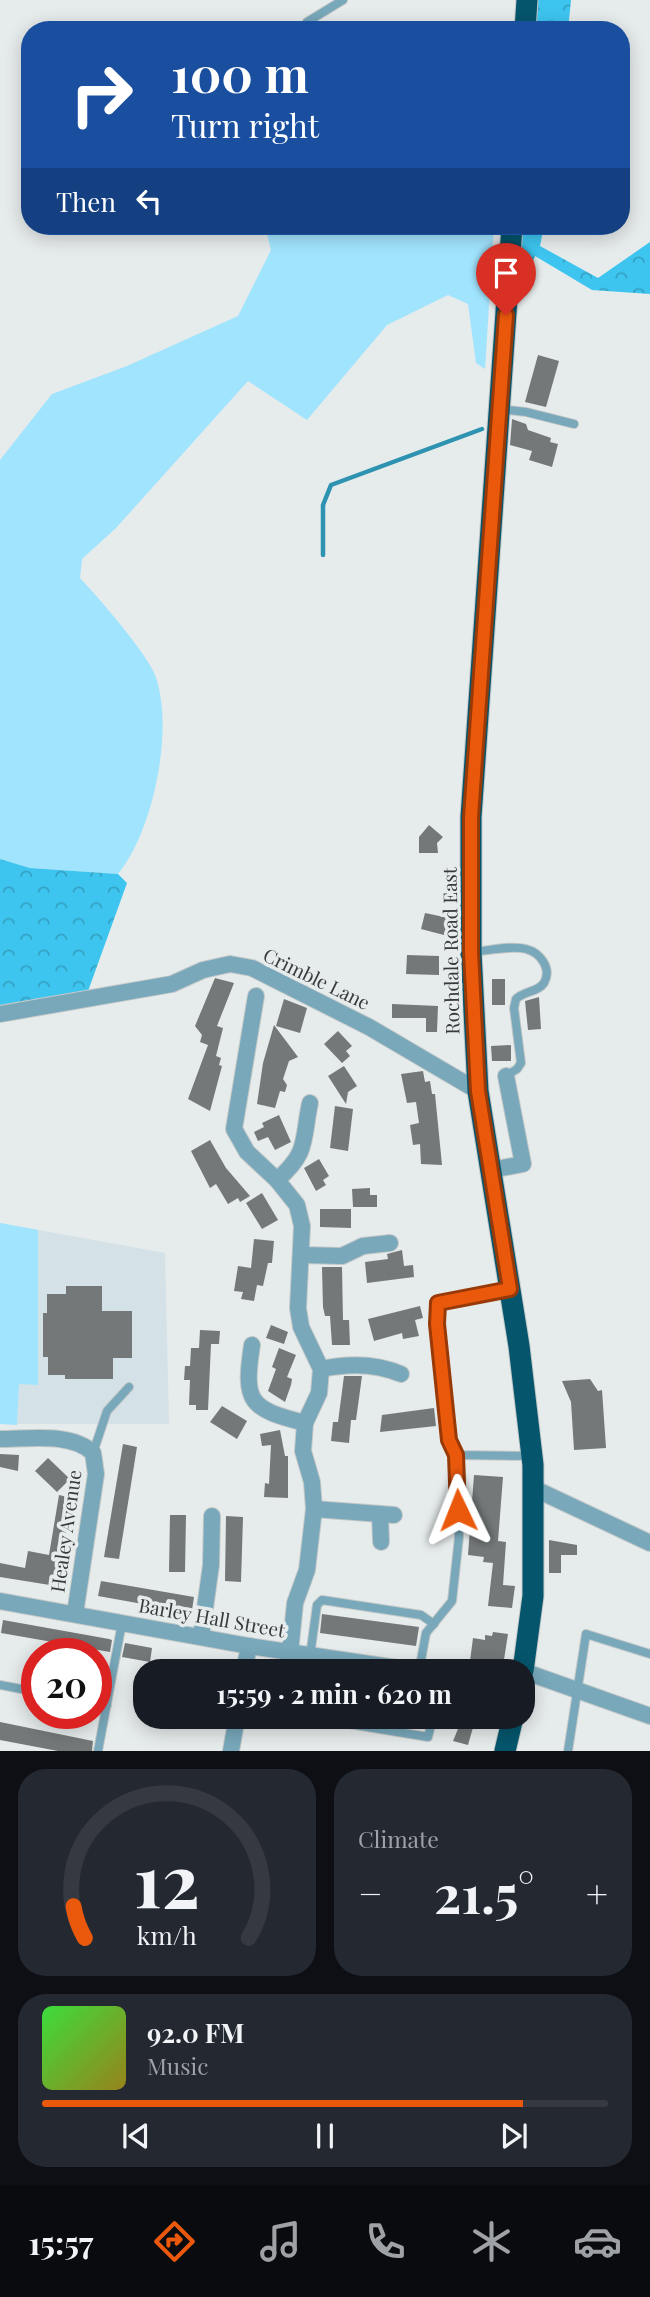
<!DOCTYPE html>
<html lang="en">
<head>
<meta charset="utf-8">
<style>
  body { margin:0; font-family:"Playfair Display",serif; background:#242831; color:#f1f3f6; height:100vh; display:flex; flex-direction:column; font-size:26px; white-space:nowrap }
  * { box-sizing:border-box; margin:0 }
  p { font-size:23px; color:#9ea1a6 }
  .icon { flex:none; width:38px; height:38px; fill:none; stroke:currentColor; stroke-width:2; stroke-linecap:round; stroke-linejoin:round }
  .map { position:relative; height:1751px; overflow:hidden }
  .details { display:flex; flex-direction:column; gap:18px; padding:18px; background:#0d0f14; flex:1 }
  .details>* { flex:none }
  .guide { position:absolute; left:21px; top:21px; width:609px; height:214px; border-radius:28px; box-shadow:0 4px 18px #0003; background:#1a4fa0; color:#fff; overflow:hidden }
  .speed { position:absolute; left:21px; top:1638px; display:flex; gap:14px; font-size:35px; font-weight:700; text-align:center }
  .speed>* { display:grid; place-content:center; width:91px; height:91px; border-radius:50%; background:#171b24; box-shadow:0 4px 18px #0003; line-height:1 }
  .speed .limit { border:10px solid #d22; background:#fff; color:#111 }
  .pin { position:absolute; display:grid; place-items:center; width:60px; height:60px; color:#fff; margin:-72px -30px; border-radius:50% 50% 50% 0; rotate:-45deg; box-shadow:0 0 7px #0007 }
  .pin .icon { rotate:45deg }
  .me { position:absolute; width:77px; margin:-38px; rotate:358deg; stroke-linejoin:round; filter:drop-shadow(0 0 5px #0008) }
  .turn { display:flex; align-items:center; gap:24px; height:147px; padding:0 35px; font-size:32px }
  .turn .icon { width:91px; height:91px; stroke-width:2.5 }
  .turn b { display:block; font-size:49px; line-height:60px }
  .then { display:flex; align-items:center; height:66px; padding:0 35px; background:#0003; gap:14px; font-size:26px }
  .big { font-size:52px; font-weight:700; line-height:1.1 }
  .details .widget { flex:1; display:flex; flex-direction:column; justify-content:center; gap:10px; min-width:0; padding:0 24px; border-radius:28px; background:#242831 }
  .details .dial { align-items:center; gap:0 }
  .dial svg { height:182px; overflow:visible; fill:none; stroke:#363941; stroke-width:7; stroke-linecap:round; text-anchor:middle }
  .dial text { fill:#f1f3f6; stroke:none }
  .song { display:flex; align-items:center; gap:21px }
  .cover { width:84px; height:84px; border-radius:10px; background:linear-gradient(135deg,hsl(120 70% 55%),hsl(50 70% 35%)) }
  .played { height:7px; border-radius:4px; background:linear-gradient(90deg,#ea580c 85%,#363941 85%) }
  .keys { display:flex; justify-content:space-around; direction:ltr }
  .heat { display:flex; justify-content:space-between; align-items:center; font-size:38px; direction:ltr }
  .details .tiles { flex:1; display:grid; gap:18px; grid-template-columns:1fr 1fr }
  .widget:last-child { grid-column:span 2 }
  .trip { position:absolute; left:133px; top:1659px; width:402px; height:70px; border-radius:28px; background:#171b24; box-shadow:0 4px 18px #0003; font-weight:700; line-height:70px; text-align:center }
  .tabs { display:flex; height:112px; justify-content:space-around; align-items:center; background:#090b0e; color:#9ea1a6 }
  .tabs .icon { width:49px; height:49px }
  .tabs .on { color:#ea580c }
  .tabs b { font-size:32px; color:#f1f3f6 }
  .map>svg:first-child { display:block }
  .built { fill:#d4e1e6 }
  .grass { fill:#a1e4fe }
  .forest { fill:url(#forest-crowns) }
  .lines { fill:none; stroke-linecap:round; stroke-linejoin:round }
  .stream { stroke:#2e93b1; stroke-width:4.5 }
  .building { fill:#747879 }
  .lane-casing { stroke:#c3c8c9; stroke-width:10 }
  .street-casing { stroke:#c3c8c9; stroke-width:18 }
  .highway-casing { stroke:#c3c8c9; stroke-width:23 }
  .lane { stroke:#78a8ba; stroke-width:8 }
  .street { stroke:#78a8ba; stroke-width:16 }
  .highway { stroke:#05556c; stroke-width:21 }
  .route-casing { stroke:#983908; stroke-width:18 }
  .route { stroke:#ea580c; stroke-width:12 }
  .labels { text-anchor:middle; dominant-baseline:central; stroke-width:7; stroke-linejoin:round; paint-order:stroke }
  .street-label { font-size:19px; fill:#393b3b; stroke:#e6ebec }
</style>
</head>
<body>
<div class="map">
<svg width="650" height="1751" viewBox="0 0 650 1751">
  <defs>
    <pattern id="forest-crowns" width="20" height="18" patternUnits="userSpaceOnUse" patternTransform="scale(1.75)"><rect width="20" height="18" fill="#3dc5f0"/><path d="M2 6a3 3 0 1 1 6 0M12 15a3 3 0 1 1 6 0" fill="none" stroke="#34a1c4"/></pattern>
  </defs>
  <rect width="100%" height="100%" fill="#e6ebec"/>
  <path class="built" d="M0 1223 165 1253 169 1424H0Z"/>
  <g class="grass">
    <path d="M265 226H494L485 369 476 363 468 304 448 295 387 325 307 420 248 381 116 528 82 559 80 578C98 597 146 652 155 675 175 728 153 832 118 874L30 868 0 859V460L52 394 127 366 238 316 271 250Z"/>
    <path d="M0 1223 38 1230V1385L19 1384 17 1425 0 1424Z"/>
  </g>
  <g class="forest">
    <path d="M536 0H571L568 30H534Z"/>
    <path d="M522 226H544L540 246 598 278 650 242V294L592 290 535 256 523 288 519 287Z"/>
    <path d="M0 859 30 868 118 874 127 883 87 994 0 1007Z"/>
  </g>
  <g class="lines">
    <path class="stream" d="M323 555V505L331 485 482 429"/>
  </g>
  <g class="building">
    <path d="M538 355 559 361 546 407 525 402Z"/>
    <path d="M512 419 526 424 528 430 551 438 550 442 558 444 552 467 529 460 532 451 510 445Z"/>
    <path d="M429 825 443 837 437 843 438 853H419V837Z"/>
    <path d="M425 913 449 918 444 935 421 929Z"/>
    <path d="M407 955 439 956V975L406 974Z"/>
    <path d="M215 978 234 983 217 1026 223 1028 216 1056 221 1058 219 1065 222 1066 210 1111 188 1099 208 1045 200 1042 202 1035 195 1026Z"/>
    <rect x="492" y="979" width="13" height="26"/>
    <path d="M539 997 541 1029 528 1030 525 1001Z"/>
    <path d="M284 999 307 1008 300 1033 276 1026Z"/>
    <path d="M392 1004 438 1006 437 1032H426V1018H392Z"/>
    <path d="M274 1025 298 1057 289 1061 283 1079 287 1085 285 1092 280 1091 275 1108 257 1104 263 1063Z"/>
    <path d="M338 1031 352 1046 346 1051 350 1056 342 1063 324 1044Z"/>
    <path d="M511 1045V1061H492L491 1046Z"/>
    <path d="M344 1066 357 1086 348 1092 346 1104 328 1076Z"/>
    <path d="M423 1071 425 1082 430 1081 432 1094H435L442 1165 421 1164 420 1144 413 1145 410 1125 419 1123 416 1102 407 1103 401 1074Z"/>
    <path d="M335 1106 353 1109 348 1151 330 1148Z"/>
    <path d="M279 1115 291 1142 275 1150 268 1137 258 1141 254 1132 264 1127 262 1123Z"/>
    <path d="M210 1140 226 1168 250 1196 240 1202 238 1198 228 1204 216 1184 210 1188 191 1151Z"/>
    <path d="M319 1159 329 1176 323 1180 326 1185 316 1191 304 1168Z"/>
    <path d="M370 1188V1195H377V1207H353L352 1189Z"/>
    <path d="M262 1193 278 1220 262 1229 246 1203Z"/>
    <path d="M320 1209H351V1228L320 1227Z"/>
    <path d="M254 1239 274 1241 272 1263H268L263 1286 257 1285 254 1301 241 1299 243 1292 234 1291 238 1266 251 1268Z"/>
    <path d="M402 1250 404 1266 413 1265 414 1277 367 1283 365 1262 388 1259 387 1254Z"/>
    <path d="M322 1267H342L343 1320H349L350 1345H332L330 1316H325L323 1307Z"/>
    <path d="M66 1286H102V1311H132V1358H113V1379H65V1375H48V1357H43V1313H47V1294H66Z"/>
    <path d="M420 1306 423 1318 415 1320 419 1336 403 1339 402 1333 374 1341 368 1319Z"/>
    <path d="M271 1325 288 1332 284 1344 266 1338Z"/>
    <path d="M200 1330 220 1331 219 1344H211L208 1410H196V1405H189L190 1380H184L185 1366H190L191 1348H199Z"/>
    <path d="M279 1348 296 1355 287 1377 292 1379 291 1385 285 1402 268 1391 276 1369 272 1367Z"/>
    <path d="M344 1376H362L356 1420H351L349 1443 331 1441 333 1422H338Z"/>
    <path d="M590 1379 598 1391 602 1390 606 1448 574 1450 571 1402 562 1381Z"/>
    <path d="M222 1406 247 1421 237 1439 210 1422Z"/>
    <path d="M434 1408 436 1426 380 1432 382 1415Z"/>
    <path d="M280 1430 285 1456H288V1498L264 1497 265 1483 269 1484 271 1445 262 1446 260 1434Z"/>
    <path d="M123 1444 137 1447 119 1559 104 1557Z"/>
    <path d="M0 1454 19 1455 18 1471 0 1467Z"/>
    <path d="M48 1458 70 1479 57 1492 35 1471Z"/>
    <path d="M474 1475 503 1477 498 1541 506 1542 503 1585 515 1586 512 1608 488 1606 493 1563 483 1562 484 1557 468 1555Z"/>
    <path d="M59 1495 72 1498 56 1586 0 1577V1563L25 1568 28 1551 49 1555Z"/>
    <path d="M170 1515H186L185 1572H169Z"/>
    <path d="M226 1516 243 1517 241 1582 225 1581Z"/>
    <path d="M549 1540 577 1545V1555H561V1573H549Z"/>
    <path d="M101 1581 194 1597 192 1610 182 1608V1611L98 1596Z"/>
    <path d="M322 1614 419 1627 416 1646 320 1633Z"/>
    <path d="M3 1620 109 1639 112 1640 110 1652 1 1633Z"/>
    <path d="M493 1632 508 1634 503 1666 470 1661 473 1638 485 1640V1635L492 1636Z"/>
    <path d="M125 1643 152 1648 150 1662 122 1657Z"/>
    <path d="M463 1717H476L468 1745 453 1741Z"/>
    <path d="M0 1722 93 1741 92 1751H58L0 1740Z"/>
  </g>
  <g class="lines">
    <defs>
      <g id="lane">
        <path d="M307 22 343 0"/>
        <path d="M499 409 526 412 574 424"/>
        <path d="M471 952C487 951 511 945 526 949 541 953 552 969 544 983 538 992 524 991 516 999L514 1008 521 1063 517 1069 506 1076"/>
        <path d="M507 1289 438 1303 437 1324 449 1440 456 1455 530 1456"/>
        <path d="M93 1453 107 1411 129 1387"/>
        <path d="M310 1656 317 1605 322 1600 421 1615 434 1624"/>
        <path d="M419 1671 426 1633 452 1601 459 1537 456 1455"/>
        <path d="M0 1685 37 1692"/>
        <path d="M96 1703 107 1705"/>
        <path d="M307 1717 428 1737 433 1717"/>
        <path d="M98 1751 122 1623"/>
        <path d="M568 1751 586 1634 650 1654"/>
      </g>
      <g id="street">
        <path d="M256 996 234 1129 247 1152 277 1180 297 1205 302 1226 298 1308 301 1327 321 1369 319 1393 305 1423 303 1451 312 1482 314 1509 307 1570 295 1603 290 1653"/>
        <path d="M0 1014 172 984 203 970 230 964 252 968 369 1027 478 1091"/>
        <path d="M491 1170 523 1164 506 1076"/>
        <path d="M277 1180C309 1152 302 1141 310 1103"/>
        <path d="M302 1255 342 1256 363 1246 390 1243"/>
        <path d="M252 1345C243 1403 250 1409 305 1423"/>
        <path d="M321 1369C349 1363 375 1363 401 1374"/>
        <path d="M0 1439C28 1439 72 1432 93 1453L96 1474 75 1614"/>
        <path d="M533 1488 650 1543"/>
        <path d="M314 1509 394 1515"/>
        <path d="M380 1514 381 1542"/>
        <path d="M0 1601 249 1646 417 1671"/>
        <path d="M201 1637 211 1565 212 1516"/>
        <path d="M244 1671 249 1646"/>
        <path d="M523 1671 650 1716"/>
        <path d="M231 1751 237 1717"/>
      </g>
      <g id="highway">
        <path d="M525 30 527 0"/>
        <path d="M512 226 471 817V952L478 1091 519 1346 533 1465V1596L523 1671"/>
        <path d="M505 1751 513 1717"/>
      </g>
    </defs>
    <use href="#lane" class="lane-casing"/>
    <use href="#street" class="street-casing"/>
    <use href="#highway" class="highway-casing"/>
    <use href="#lane" class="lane"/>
    <use href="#street" class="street"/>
    <use href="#highway" class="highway"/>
  </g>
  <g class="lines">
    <defs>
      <path id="route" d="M458 1510 456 1455 449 1440 437 1324 438 1303 510 1289 478 1091 471 952V817L506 315"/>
    </defs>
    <use href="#route" class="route-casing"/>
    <use href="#route" class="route"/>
  </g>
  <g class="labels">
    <g class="street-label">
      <text transform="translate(450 951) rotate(-91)">Rochdale Road East</text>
      <text transform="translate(317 978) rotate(26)">Crimble Lane</text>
      <text transform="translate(65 1531) rotate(-82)">Healey Avenue</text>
      <text transform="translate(212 1617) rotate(10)">Barley Hall Street</text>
    </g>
  </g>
</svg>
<div class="speed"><div class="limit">20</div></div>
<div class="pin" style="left:506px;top:315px;background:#d93025"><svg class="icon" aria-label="arrive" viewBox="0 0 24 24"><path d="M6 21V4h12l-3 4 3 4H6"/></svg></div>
<svg class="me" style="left:458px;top:1510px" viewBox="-20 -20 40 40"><path d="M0-17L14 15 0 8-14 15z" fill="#ea580c" stroke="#fff" stroke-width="4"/></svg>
<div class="trip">15:59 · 2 min · 620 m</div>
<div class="guide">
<div class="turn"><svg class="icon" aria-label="right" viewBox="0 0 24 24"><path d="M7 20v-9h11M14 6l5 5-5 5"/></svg><div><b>100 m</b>Turn right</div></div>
<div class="then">Then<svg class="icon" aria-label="left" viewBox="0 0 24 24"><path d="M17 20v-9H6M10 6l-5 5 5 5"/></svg></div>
</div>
</div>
<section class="details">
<div class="tiles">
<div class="widget dial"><svg viewBox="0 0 100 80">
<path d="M14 69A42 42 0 1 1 86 69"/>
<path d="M14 69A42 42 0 0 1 9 55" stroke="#ea580c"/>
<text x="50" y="56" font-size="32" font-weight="700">12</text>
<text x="50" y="72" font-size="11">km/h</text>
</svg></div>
<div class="widget"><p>Climate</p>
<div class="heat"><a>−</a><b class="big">21.5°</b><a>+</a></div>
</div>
<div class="widget">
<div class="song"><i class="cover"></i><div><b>92.0 FM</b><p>Music</p></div></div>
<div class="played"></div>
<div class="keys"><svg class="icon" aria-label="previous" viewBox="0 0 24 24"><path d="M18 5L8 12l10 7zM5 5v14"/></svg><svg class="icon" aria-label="pause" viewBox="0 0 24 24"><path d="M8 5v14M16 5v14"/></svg><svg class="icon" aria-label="next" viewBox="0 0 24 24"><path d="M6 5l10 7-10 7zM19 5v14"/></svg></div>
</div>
</div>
</section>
<nav class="tabs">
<b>15:57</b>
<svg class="icon on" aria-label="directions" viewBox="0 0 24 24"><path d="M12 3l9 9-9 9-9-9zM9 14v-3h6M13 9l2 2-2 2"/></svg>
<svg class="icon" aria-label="music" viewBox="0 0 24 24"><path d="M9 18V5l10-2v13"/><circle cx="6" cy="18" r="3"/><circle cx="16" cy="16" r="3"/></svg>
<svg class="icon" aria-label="phone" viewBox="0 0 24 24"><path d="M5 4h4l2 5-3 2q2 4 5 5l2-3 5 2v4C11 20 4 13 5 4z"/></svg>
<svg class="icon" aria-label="climate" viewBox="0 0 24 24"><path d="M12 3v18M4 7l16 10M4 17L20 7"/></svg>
<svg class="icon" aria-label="car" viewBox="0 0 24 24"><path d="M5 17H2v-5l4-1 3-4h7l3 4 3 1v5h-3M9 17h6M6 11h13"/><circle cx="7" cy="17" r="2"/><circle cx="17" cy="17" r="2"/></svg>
</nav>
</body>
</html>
